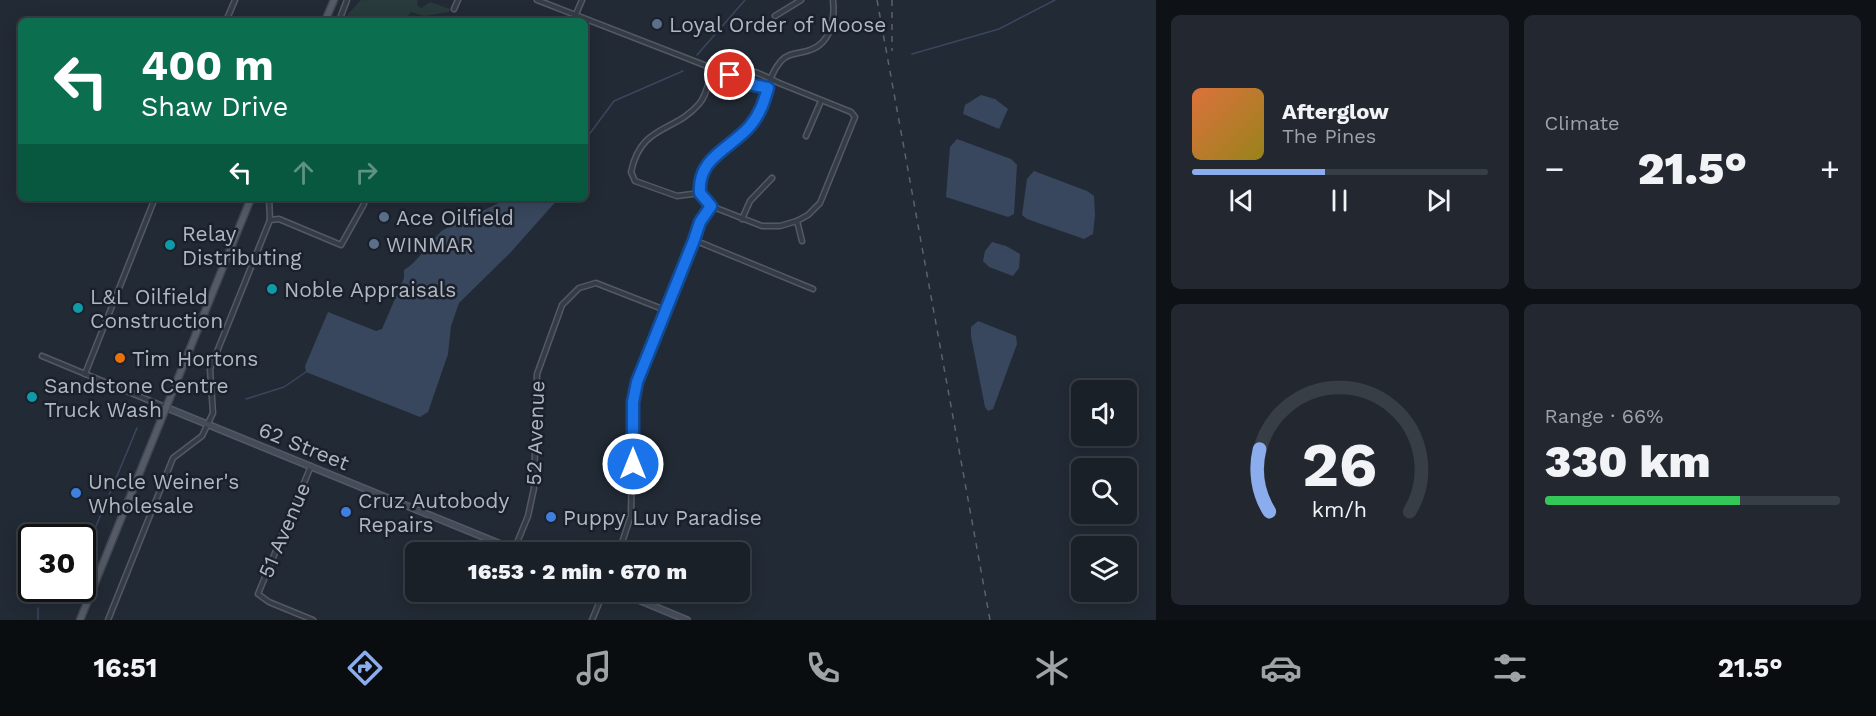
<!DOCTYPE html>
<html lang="en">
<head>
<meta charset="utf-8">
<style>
  body { margin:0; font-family:"Work Sans",sans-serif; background:#232830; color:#f1f3f6; height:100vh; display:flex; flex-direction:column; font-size:22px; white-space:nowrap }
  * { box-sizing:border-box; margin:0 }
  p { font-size:20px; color:#9fa3a8 }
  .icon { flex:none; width:33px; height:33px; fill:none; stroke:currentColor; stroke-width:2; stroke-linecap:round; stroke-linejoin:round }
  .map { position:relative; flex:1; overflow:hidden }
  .sheet { display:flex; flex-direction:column; gap:15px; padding:15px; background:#0e1216; width:720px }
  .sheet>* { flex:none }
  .banner { position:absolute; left:18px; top:18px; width:570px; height:183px; border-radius:9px; box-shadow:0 3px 15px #0003,0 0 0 2px #383e45; background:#0b6e4f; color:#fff; overflow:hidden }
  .controls { position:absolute; left:1071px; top:380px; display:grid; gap:12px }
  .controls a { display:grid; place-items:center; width:66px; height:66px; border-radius:9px; background:#1a2028; box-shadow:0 3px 15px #0003,0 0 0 2px #383e45; font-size:30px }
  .speed { position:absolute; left:18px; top:524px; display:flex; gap:12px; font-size:30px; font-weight:700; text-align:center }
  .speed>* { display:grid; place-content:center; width:78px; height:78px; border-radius:50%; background:#1a2028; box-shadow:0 3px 15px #0003,0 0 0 2px #383e45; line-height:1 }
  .speed .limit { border:3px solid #111; border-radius:9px; background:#fff; color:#111 }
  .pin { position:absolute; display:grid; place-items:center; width:51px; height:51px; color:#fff; margin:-26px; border:3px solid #fff; border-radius:50%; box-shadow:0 2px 6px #0007 }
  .me { position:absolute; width:66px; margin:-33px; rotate:0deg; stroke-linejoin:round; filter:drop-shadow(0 0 4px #0008) }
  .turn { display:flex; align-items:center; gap:21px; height:126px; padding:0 24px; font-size:27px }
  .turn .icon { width:78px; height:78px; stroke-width:2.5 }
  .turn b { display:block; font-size:42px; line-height:51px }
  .lanes { display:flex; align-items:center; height:57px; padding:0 24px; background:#0003; justify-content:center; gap:30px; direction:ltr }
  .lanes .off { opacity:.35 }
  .big { font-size:45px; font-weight:800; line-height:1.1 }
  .sheet .widget { flex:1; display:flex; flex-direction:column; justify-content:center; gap:9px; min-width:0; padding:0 21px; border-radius:9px; background:#232830 }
  .sheet .dial { align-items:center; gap:0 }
  .dial svg { height:156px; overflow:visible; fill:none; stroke:#383e45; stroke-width:7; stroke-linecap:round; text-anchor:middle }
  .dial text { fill:#f1f3f6; stroke:none }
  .song { display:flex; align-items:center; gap:18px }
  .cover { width:72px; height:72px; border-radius:9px; background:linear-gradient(135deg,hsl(20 70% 55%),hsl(50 70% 35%)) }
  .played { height:6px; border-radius:3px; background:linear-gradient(90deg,#8baded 45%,#383e45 45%) }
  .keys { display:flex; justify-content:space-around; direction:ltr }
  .heat { display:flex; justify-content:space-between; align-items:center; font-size:33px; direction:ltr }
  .charge { height:9px; border-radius:4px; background:linear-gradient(90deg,#34c759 66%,#383e45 0) }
  .sheet .tiles { flex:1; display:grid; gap:15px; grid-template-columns:repeat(2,1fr) }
  .trip { position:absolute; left:405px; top:542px; width:345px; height:60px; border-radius:9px; background:#1a2028; box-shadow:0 3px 15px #0003,0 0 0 2px #383e45; font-weight:800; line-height:60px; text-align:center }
  .menu { display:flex; height:96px; justify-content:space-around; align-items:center; background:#0a0d10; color:#9fa3a8 }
  .menu .icon { width:42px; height:42px }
  .menu .on { color:#8baded }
  .menu b { font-size:27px; color:#f1f3f6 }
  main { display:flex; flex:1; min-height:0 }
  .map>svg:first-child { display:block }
  .green { fill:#283a3b }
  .water { fill:#39475e }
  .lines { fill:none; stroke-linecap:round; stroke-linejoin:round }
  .stream { stroke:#39475e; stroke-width:1.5 }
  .street-casing { stroke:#535a64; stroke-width:7 }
  .secondary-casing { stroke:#535a64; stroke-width:8 }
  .primary-casing { stroke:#3f4550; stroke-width:9 }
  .street { stroke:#363c46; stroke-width:4 }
  .secondary { stroke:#444b59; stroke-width:5 }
  .primary { stroke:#545b66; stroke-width:6 }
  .rail { stroke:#5a626f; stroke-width:1.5; stroke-dasharray:6 6; stroke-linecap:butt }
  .route-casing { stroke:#114b97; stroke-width:15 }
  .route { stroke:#1a73e8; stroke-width:10 }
  .service-dot { fill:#5c6f8a; stroke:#1b212b; stroke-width:2 }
  .culture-dot { fill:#0f9aa8; stroke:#1b212b; stroke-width:2 }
  .food-dot { fill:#e8710a; stroke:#1b212b; stroke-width:2 }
  .shop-dot { fill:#3f7fe0; stroke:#1b212b; stroke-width:2 }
  .labels { text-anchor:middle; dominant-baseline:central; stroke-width:5; stroke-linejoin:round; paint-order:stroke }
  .poi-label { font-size:21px; fill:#b0b7c3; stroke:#1b212b; text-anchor:start }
  .street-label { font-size:21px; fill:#b0b7c3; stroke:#1b212b }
</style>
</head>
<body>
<main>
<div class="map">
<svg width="1156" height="620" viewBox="0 0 1156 620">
  <rect width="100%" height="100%" fill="#222a35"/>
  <path class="green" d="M361 0H418L417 5 421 8 430 2 450 9 449 12 424 16 411 12 404 21C388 21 360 26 347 15Z"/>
  <g class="water">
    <path d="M981 95 995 99 1008 109 999 129 963 114 965 105Z"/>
    <path d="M957 139 1011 159 1017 165 1014 214 1008 217 946 197 950 147Z"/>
    <path d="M1034 171 1087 191 1094 196 1095 215 1093 234 1084 239 1027 219 1022 215 1027 179Z"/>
    <path d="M509 198H559L510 253 459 303 451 326 448 354 428 412 420 417 306 372 305 366 328 312 376 331 382 329 404 278V270C419 261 429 242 443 230Z"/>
    <path d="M992 242 1006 246 1020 254 1019 268 1013 276 989 267 983 261 985 251Z"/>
    <path d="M978 321 1016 336 1017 344 993 409 988 411 985 407 971 336V327Z"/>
  </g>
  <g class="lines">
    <g class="stream">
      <path d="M912 54 999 29 1055 0"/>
      <path d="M697 55 745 0"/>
      <path d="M585 140 614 101 683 71"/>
      <path d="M246 399 284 387 306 372"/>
      <path d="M82 540 94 531 137 428"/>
      <path d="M32 553C22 561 27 569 32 578"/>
      <path d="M34 588 36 595"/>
      <path d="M38 620V608"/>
    </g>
    <defs>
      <g id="street">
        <path d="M537 0 730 75 744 83 767 88"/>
        <path d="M454 9 458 0"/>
        <path d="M775 16 801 0"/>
        <path d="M226 21 235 0"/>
        <path d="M339 21 347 0"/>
        <path d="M573 21 582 0"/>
        <path d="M730 75C751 66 760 74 779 83L851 112 855 117 820 203 808 215 797 221 780 226H762L711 206 700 193C698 157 732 147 752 123 767 105 765 79 781 61 789 52 800 54 810 50 831 43 835 19 833 0"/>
        <path d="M806 136 821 101"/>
        <path d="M700 193 677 196 635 181 631 172C641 124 674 133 699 104 707 95 709 80 712 69"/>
        <path d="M742 219 750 201 772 178"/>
        <path d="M270 220 279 219 341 245 364 204"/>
        <path d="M797 221 802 241"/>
        <path d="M694 240 813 289"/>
        <path d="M42 356 165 407"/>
        <path d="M85 374 155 198"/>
        <path d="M311 466 258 594 269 602 313 620"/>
        <path d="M514 550 528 516 534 488 537 374 562 305 579 288 596 283 665 310"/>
        <path d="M619 552 631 515 633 402 637 382 694 240 700 222 711 206"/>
        <path d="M108 620 173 458 202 436 213 413 210 369 270 220 269 198"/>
        <path d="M592 620 604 591"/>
      </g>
      <g id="secondary">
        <path d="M165 407 520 552"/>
        <path d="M617 591 687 620"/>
      </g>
      <g id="primary">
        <path d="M325 21 334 0"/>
        <path d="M80 620 251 198"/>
      </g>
    </defs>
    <use href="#street" class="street-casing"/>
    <use href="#secondary" class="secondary-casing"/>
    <use href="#primary" class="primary-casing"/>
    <use href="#street" class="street"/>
    <use href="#secondary" class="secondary"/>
    <use href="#primary" class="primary"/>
    <g class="rail">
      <path d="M877 0 990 620"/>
      <path d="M892 0V51"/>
    </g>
  </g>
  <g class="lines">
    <defs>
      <path id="route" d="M633 464V402L637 382 694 240 700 222 711 206 700 193C697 158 730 149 750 126 760 114 764 102 768 88L744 83 730 75"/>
    </defs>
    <use href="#route" class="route-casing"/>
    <use href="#route" class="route"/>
  </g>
  <g class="service-dot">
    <circle cx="657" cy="24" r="6"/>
    <circle cx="384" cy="217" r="6"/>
    <circle cx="374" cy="244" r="6"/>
  </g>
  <g class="culture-dot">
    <circle cx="170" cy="245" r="6"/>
    <circle cx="272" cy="289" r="6"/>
    <circle cx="78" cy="308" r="6"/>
    <circle cx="32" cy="397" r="6"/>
  </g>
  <circle class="food-dot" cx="120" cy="358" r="6"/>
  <g class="shop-dot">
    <circle cx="76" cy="493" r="6"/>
    <circle cx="346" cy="512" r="6"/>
    <circle cx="551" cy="517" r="6"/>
  </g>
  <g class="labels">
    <g class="poi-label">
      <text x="669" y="24">Loyal Order of Moose</text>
      <text x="396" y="217">Ace Oilfield</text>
      <text x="182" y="233">Relay<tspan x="182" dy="24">Distributing</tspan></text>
      <text x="386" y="244">WINMAR</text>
      <text x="284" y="289">Noble Appraisals</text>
      <text x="90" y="296">L&amp;L Oilfield<tspan x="90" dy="24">Construction</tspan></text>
      <text x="132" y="358">Tim Hortons</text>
      <text x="44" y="385">Sandstone Centre<tspan x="44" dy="24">Truck Wash</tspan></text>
      <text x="88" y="481">Uncle Weiner's<tspan x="88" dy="24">Wholesale</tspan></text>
      <text x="358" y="500">Cruz Autobody<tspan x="358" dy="24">Repairs</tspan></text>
      <text x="563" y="517">Puppy Luv Paradise</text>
    </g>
    <g class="street-label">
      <text transform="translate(535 433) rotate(-88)">52 Avenue</text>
      <text transform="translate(304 446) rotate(22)">62 Street</text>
      <text transform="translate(284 530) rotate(-67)">51 Avenue</text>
    </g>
  </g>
</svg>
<div class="controls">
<a><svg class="icon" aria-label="sound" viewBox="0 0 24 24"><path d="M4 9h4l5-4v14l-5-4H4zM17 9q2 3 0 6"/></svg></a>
<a><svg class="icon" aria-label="search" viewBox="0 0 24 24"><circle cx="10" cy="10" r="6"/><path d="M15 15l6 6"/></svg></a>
<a><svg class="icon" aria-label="layers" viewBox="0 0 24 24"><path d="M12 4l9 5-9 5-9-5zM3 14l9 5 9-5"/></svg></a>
</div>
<div class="speed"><div class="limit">30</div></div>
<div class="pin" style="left:730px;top:75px;background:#d93025"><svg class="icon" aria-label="arrive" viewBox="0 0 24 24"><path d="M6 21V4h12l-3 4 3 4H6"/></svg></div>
<svg class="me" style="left:633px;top:464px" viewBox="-20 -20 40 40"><circle r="17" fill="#1a73e8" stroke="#fff" stroke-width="3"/><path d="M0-11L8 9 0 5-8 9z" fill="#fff"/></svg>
<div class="trip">16:53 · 2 min · 670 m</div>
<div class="banner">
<div class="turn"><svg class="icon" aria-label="left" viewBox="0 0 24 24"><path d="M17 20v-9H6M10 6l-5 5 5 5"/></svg><div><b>400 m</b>Shaw Drive</div></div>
<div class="lanes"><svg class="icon" aria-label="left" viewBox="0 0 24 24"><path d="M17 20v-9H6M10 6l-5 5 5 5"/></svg><svg class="icon off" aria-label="ahead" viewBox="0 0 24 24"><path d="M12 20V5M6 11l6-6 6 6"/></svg><svg class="icon off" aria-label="right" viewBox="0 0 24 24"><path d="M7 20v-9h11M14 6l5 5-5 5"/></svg></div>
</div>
</div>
<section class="sheet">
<div class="tiles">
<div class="widget">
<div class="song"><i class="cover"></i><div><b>Afterglow</b><p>The Pines</p></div></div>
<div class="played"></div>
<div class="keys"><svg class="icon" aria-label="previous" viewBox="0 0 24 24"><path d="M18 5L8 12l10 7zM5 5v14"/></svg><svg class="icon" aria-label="pause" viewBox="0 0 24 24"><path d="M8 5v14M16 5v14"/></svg><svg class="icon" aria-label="next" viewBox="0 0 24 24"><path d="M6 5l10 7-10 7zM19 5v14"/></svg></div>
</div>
<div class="widget"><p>Climate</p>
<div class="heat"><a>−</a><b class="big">21.5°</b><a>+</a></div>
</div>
<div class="widget dial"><svg viewBox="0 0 100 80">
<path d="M14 69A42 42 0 1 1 86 69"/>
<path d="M14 69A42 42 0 0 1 9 37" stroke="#8baded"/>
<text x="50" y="56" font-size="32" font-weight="700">26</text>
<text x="50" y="72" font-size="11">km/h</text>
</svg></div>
<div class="widget"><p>Range · 66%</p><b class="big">330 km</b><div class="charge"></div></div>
</div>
</section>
</main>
<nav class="menu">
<b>16:51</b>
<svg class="icon on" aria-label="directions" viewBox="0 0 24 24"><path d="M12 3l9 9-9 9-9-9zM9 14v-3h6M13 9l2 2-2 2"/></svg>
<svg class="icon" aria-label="music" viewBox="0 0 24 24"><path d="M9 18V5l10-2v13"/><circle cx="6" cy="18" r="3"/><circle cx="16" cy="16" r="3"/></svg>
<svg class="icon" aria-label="phone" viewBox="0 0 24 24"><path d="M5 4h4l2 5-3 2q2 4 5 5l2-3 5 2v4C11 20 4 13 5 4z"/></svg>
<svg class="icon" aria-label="climate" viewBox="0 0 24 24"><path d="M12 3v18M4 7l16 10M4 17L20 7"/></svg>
<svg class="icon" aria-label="car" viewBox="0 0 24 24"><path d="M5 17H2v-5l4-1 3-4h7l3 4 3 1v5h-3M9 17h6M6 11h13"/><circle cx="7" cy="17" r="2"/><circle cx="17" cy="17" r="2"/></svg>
<svg class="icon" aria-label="filters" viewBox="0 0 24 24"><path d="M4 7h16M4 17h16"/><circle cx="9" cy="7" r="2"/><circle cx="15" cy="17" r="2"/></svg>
<b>21.5°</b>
</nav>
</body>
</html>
